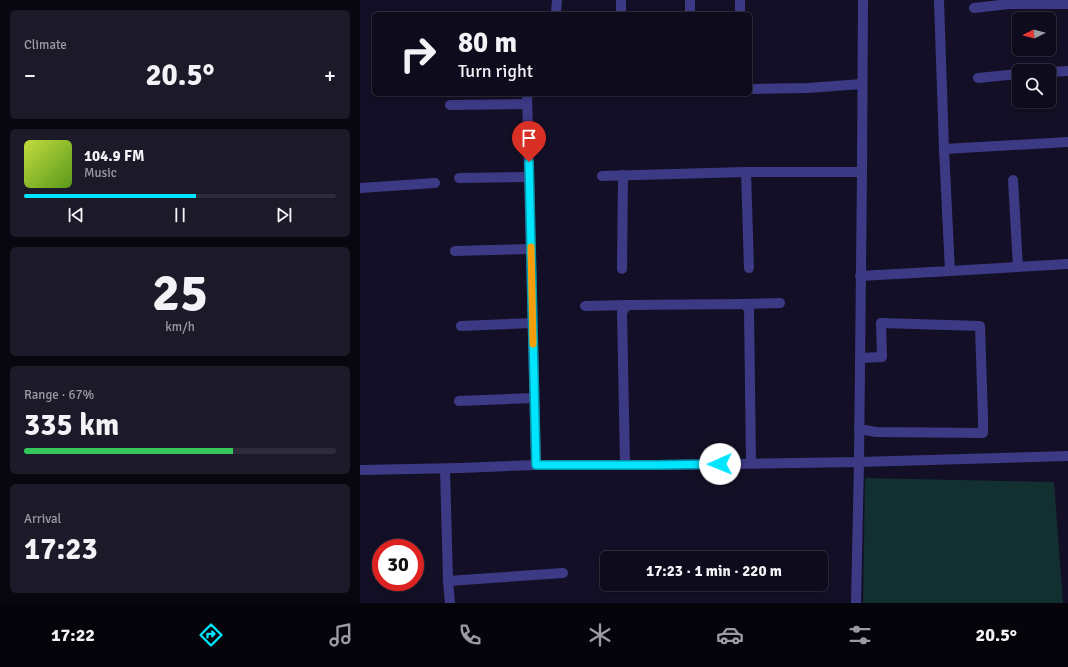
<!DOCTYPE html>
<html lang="en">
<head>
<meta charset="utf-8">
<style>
  body { margin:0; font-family:Signika,sans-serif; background:#1c1929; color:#f1f3f6; height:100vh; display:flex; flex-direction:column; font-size:15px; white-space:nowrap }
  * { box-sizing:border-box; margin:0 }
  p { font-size:13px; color:#9b9ba3 }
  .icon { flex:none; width:22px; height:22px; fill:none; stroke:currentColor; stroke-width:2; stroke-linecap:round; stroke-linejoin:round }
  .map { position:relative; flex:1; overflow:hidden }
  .panel { display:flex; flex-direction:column; gap:10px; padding:10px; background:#08060f; width:360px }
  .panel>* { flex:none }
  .banner { position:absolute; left:12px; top:12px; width:380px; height:84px; border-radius:6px; box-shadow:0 2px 6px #0003,0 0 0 1px #2e2b3b; background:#0e0b1c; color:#f1f3f6; overflow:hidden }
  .needle { width:26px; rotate:264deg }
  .fabs { position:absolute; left:652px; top:12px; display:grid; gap:8px }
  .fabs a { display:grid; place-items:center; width:44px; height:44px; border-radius:6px; background:#0e0b1c; box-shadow:0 2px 6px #0003,0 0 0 1px #2e2b3b; font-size:20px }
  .speed { position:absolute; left:12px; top:539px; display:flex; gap:8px; font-size:20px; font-weight:700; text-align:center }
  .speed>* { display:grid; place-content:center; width:52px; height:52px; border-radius:50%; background:#0e0b1c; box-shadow:0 2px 6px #0003,0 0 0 1px #2e2b3b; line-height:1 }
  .speed .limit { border:6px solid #d22; background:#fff; color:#111 }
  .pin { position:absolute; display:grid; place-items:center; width:34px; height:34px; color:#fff; margin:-41px -17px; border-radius:50% 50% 50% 0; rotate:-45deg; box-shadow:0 0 4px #0007 }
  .pin .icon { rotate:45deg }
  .me { position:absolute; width:44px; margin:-22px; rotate:269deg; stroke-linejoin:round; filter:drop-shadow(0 0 3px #0008) }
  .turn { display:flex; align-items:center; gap:14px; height:84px; padding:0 20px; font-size:18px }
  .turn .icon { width:52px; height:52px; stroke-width:2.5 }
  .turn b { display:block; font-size:28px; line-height:34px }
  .big { font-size:30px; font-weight:700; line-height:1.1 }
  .panel .widget { flex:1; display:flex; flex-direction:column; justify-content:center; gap:6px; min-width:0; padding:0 14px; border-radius:6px; background:#1c1929 }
  .panel .dial { align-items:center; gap:0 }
  .dial b { font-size:52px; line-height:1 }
  .song { display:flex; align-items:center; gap:12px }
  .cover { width:48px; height:48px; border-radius:6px; background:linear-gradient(135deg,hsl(70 70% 55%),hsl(90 70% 35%)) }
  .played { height:4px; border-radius:2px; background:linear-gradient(90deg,#00e5ff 55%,#2e2b3b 55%) }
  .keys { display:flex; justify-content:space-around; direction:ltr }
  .heat { display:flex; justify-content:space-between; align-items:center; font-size:22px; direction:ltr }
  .charge { height:6px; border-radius:3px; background:linear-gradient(90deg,#34c759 67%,#2e2b3b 0) }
  .trip { position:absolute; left:240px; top:551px; width:228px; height:40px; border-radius:6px; background:#0e0b1c; box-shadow:0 2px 6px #0003,0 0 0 1px #2e2b3b; font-weight:700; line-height:40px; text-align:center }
  .dock { display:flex; height:64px; justify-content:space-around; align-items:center; background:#06040b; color:#9b9ba3 }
  .dock .icon { width:28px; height:28px }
  .dock .selected { color:#00e5ff }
  .dock b { font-size:18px; color:#f1f3f6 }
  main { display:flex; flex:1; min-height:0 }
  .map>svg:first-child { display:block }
  .green { fill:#12302f }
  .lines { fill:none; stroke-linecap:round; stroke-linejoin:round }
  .minor { stroke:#3d3a85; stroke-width:10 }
  .route-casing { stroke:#0095a6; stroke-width:10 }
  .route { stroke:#00e5ff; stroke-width:7 }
  .slow { stroke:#f59e0b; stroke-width:7 }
</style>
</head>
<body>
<main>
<section class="panel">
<div class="widget"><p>Climate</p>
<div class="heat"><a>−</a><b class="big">20.5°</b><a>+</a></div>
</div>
<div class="widget">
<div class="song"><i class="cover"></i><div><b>104.9 FM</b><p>Music</p></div></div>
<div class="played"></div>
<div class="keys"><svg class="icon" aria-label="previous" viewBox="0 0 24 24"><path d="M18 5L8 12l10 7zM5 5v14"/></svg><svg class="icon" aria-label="pause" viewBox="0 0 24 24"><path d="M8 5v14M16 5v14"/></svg><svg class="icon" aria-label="next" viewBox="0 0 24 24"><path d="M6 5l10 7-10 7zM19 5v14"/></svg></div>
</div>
<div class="widget dial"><b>25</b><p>km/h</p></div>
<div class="widget"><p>Range · 67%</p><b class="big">335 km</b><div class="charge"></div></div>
<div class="widget"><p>Arrival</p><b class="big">17:23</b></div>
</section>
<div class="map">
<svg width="708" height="603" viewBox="0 0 708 603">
  <rect width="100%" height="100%" fill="#130f26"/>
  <path class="green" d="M505 478 694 482 703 603H503Z"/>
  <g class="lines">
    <g class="minor">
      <path d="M330 0V14"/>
      <path d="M614 8 649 4H708"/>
      <path d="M196 14 197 0"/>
      <path d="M261 14V0"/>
      <path d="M380 14V0"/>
      <path d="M689 72 708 71"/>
      <path d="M618 78 659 74"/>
      <path d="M390 89 448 88 502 84"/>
      <path d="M167 94 176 465"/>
      <path d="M90 105 167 104"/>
      <path d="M584 149 708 142"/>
      <path d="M386 172 389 268"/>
      <path d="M242 176 386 172H502"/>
      <path d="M99 178 169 177"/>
      <path d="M653 180 658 267"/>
      <path d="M0 188 75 183"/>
      <path d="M95 251 171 249"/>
      <path d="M262 269 263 175"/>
      <path d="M590 271 708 264"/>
      <path d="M500 276 590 271 584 149 579 0"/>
      <path d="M385 304 420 303"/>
      <path d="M225 306 267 305"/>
      <path d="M101 326 172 323"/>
      <path d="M99 401 174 398"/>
      <path d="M499 429 516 432 623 433V418L620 326 521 323 522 357 500 358"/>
      <path d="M265 465 262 312 267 305 385 304 389 310 391 463"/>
      <path d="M85 469 88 581 90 603"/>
      <path d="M0 470 100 468 176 465H297L499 462 502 172 503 0"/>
      <path d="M88 581 203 573"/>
      <path d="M496 603 499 462 708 456"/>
    </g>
  </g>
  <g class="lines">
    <defs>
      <path id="route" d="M169 162 176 465H297L360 464"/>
    </defs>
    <use href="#route" class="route-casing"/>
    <use href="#route" class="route"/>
    <path class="slow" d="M171 247 173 344"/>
  </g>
</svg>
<div class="fabs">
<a><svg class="needle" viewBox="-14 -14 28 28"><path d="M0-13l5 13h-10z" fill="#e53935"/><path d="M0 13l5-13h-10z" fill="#9b9ba3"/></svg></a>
<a><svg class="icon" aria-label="search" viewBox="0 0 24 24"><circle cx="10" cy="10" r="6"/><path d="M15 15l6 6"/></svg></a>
</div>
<div class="speed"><div class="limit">30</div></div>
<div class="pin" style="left:169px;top:162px;background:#d93025"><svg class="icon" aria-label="arrive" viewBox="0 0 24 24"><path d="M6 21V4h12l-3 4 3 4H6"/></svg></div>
<svg class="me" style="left:360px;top:464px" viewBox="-20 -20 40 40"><circle r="19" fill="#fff"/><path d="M0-13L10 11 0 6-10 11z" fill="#00e5ff"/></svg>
<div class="trip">17:23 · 1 min · 220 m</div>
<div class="banner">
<div class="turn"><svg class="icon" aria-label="right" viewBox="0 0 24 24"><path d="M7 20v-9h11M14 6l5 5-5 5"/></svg><div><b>80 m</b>Turn right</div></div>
</div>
</div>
</main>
<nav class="dock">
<b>17:22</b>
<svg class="icon selected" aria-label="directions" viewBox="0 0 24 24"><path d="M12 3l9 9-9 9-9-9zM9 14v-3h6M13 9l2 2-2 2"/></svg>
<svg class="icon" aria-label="music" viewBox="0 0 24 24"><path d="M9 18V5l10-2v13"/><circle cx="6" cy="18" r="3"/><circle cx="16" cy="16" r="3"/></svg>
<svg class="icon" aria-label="phone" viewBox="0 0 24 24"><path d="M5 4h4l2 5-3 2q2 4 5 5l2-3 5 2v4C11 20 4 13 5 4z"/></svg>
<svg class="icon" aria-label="climate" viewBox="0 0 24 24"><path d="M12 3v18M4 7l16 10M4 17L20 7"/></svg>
<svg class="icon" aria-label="car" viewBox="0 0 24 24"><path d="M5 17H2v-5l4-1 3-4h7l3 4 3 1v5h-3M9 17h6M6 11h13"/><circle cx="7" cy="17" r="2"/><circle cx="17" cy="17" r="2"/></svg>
<svg class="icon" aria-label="filters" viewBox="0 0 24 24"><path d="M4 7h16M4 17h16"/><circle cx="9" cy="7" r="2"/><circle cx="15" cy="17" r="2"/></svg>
<b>20.5°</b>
</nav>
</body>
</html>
